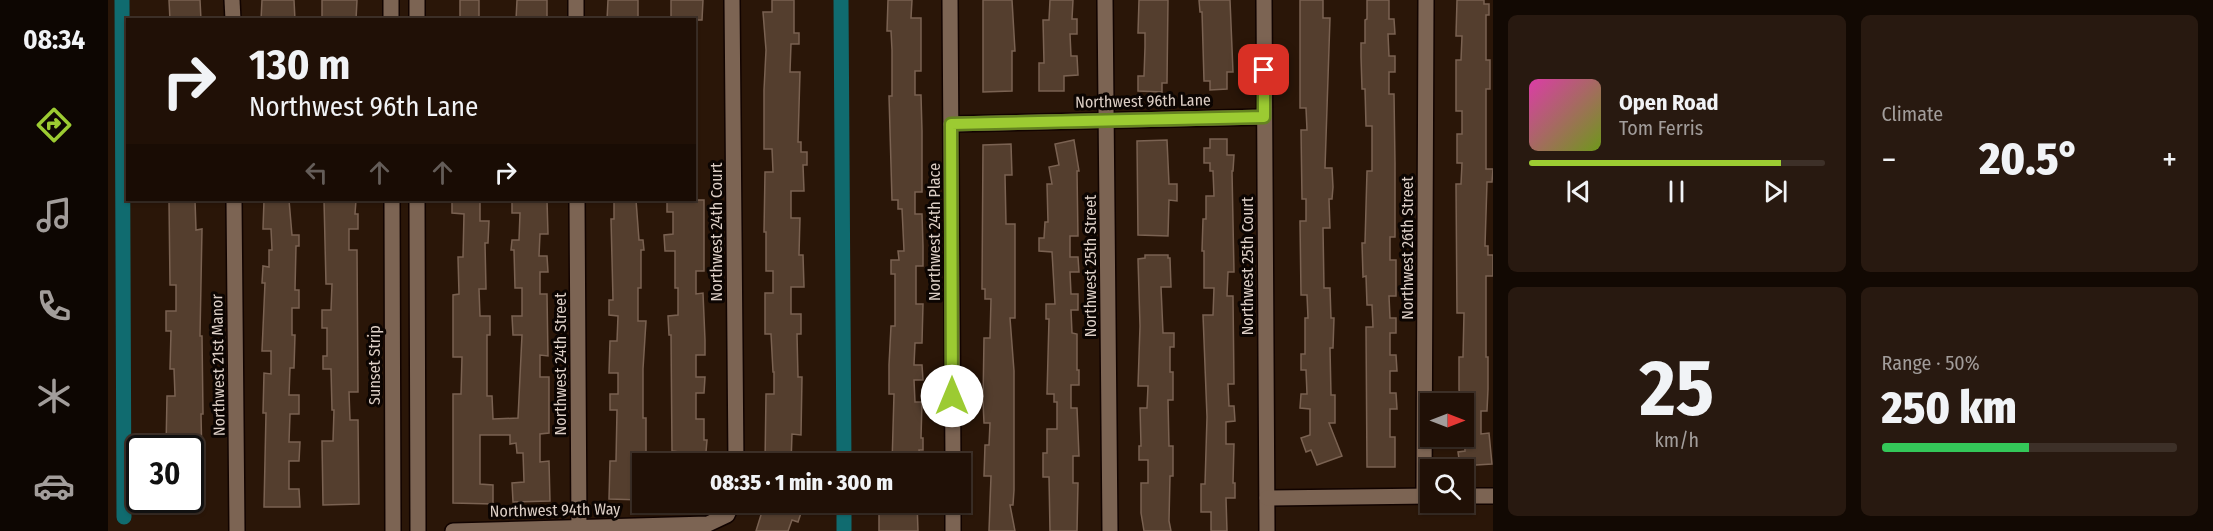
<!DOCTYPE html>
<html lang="en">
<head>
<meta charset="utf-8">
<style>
  body { margin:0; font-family:"Fira Sans Condensed",sans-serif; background:#281910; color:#f1f3f6; height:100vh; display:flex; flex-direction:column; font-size:22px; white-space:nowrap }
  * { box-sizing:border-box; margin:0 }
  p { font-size:20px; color:#a29d9b }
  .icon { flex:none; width:33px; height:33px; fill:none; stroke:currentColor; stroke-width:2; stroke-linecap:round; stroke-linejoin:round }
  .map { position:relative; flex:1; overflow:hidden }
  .sheet { display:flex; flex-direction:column; gap:15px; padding:15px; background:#120903; width:720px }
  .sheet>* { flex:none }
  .guide { position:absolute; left:18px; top:18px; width:570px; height:183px; border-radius:0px; box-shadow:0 2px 4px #0004,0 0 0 2px #3d3028; background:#201006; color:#f1f3f6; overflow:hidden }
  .needle { width:39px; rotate:90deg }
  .buttons { position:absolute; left:1312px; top:393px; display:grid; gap:12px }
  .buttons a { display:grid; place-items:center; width:54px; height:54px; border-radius:0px; background:#201006; box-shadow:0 2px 4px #0004,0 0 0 2px #3d3028; font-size:30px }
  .speed { position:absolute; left:18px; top:435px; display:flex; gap:12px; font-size:30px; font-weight:700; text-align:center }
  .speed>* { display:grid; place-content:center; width:78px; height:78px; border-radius:50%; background:#201006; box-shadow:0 2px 4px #0004,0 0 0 2px #3d3028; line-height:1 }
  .speed .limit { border:3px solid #111; border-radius:9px; background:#fff; color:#111 }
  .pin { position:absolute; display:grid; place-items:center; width:51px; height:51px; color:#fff; margin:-26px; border-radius:12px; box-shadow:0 3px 9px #0006 }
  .me { position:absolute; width:66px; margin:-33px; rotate:0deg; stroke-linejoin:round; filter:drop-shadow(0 0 4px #0008) }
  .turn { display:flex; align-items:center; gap:21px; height:126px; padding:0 24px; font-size:27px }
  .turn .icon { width:78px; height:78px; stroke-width:2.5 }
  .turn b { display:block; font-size:42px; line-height:51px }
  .lanes { display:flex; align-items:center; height:57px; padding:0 24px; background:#0003; justify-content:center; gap:30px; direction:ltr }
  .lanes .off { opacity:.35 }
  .big { font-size:45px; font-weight:800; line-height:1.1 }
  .sheet .card { flex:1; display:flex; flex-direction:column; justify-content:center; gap:9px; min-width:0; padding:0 21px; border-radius:9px; background:#281910 }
  .sheet .dial { align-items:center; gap:0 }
  .dial b { font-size:78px; line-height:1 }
  .song { display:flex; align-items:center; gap:18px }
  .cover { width:72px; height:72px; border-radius:9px; background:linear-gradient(135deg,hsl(320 70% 55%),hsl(80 70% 35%)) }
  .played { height:6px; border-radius:3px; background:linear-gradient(90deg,#9ccb32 85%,#3d3028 85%) }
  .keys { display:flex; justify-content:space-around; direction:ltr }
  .heat { display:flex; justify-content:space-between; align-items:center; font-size:33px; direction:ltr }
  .charge { height:9px; border-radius:4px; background:linear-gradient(90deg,#34c759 50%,#3d3028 0) }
  .sheet .tiles { flex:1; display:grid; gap:15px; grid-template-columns:repeat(2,1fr) }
  .trip { position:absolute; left:524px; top:453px; width:339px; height:60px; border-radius:0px; background:#201006; box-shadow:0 2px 4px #0004,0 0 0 2px #3d3028; font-weight:800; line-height:60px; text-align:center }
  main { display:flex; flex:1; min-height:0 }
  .tabs { display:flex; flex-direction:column; width:108px; justify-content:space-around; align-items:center; background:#0d0602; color:#a29d9b }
  .tabs .icon { width:42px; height:42px }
  .tabs .active { color:#9ccb32 }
  .tabs b { font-size:27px; color:#f1f3f6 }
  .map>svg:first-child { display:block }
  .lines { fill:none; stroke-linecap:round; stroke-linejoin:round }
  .canal { stroke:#106b6f; stroke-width:15 }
  .building { fill:#543e2e; stroke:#7a6252; stroke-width:1.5 }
  .minor-casing { stroke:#110300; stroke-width:18 }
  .minor { stroke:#7c6453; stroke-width:15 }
  .route-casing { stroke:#658420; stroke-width:15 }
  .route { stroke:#9ccb32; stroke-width:10 }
  .labels { text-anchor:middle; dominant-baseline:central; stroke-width:6; stroke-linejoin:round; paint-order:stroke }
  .street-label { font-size:16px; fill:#ddcfc6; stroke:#0c0502 }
</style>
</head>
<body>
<main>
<nav class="tabs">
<b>08:34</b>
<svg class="icon active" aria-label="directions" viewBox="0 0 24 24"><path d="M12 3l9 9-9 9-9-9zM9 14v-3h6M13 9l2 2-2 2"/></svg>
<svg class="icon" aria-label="music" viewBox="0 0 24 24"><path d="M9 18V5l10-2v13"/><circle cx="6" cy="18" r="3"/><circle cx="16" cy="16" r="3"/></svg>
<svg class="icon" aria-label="phone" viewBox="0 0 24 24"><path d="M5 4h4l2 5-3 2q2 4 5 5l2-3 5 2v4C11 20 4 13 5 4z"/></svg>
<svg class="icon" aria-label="climate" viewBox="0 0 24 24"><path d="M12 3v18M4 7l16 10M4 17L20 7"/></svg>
<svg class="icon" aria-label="car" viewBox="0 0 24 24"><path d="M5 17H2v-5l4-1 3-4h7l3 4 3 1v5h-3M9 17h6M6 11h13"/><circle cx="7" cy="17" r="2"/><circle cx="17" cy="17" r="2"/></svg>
</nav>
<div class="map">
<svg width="1385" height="531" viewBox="0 0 1385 531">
  <rect width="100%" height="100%" fill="#2a1608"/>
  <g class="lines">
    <g class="canal">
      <path d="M14 0 16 517"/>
      <path d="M733 0 736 464"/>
      <path d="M736 502V531"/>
    </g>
  </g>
  <g class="building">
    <path d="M61 0H92L93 20H62Z"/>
    <path d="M154 0H186L187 20H153Z"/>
    <path d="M214 0H249L248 20H214Z"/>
    <rect x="352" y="0" width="19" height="20"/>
    <path d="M409 0H439V20H408Z"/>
    <path d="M500 0H530V20H499Z"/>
    <path d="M563 0H595L594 20H563Z"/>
    <path d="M664 0H686V33H691V44H683L682 72H692L690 142H693V152H699V165H695L696 191H683V218H692L691 255H695L696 287H683V314H693V334H689L690 377H694L693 435 684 434 683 464H657L658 394H666V372H665L663 334H657V293H665V271H658V232H656L657 172H665L664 149H656V90L658 50 655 12H664Z"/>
    <path d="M780 0H804L803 18H813V71H807V95H813L814 131V192H807V214H814L815 246V266H808V304H815L814 343H807L806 365H814L815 380H806L807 402H814L813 438H815V450H811L812 464H784L786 394H781V365L783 326H787V274H783V260H791L790 251H796L794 209H790V200H784L781 96H784V50L783 31H779Z"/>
    <path d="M875 0H904L907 51H904V91L875 92Z"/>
    <path d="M942 0H965L964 19H969V34H962L963 56H969L970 75 956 76V91H931V63H936L935 20H941Z"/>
    <path d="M1031 0H1060L1059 83H1054V92L1030 91V76H1036L1037 47V33H1030Z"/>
    <path d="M1091 0H1122L1125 72H1119V89L1102 90V81H1096L1094 12H1092Z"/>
    <path d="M1192 0H1215V18H1222L1217 168H1224L1225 187 1224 199H1221L1222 228H1215L1216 288H1222L1223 318H1226L1225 348H1222L1223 395H1227V423H1221L1234 456 1209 465 1203 450 1198 452 1193 438 1202 435V409L1192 408 1193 394H1199L1198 370H1193V354H1197V318H1200L1199 295H1193L1192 221H1198V199H1194L1193 130H1199L1198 108H1192Z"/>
    <path d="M1259 0H1281V19H1286L1287 34H1280L1281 56H1287V72H1281V94H1286L1287 163V237H1282V260H1288V296H1281L1282 318H1288V333H1282V355H1288L1289 371H1282V393H1288L1289 409H1282V437H1287V467H1259L1258 327H1265L1264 305H1259L1258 276 1255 277 1254 243H1257L1259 171H1264V126H1258L1257 89H1254L1253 57V43H1257V20L1259 19Z"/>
    <path d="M1349 0H1376V4H1381V15H1378V60H1382V89H1378V169H1385L1384 182H1379L1377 246H1380V255H1385V276H1378V357H1380V389L1379 411H1373V434L1381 433 1384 464 1352 466 1350 452 1357 451 1356 404H1352L1351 389V357H1355L1356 313H1349L1348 184H1353L1354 163H1349V134H1354V111H1348V60H1353L1354 36H1348Z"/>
    <path d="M1102 139H1119V155H1126L1125 171H1124L1126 272H1120L1119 296H1125L1126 384H1120L1121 406H1126L1127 421 1118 422V444H1126L1125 483H1127V498H1118L1119 531H1103V512H1093V484H1097L1099 417 1095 315H1105L1106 288H1096V251H1094L1095 219H1098V196H1106L1105 171H1102V163H1096V148H1102Z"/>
    <path d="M966 140 971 171H969L970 236H962V257H970L971 272H962L963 294H970V310H963L964 333 969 334V370H971V385H963V408H969L971 456H965V483H970L969 531H942L941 477H935V453H939V429H949V402H946V394H939L941 319H938V304H947L944 252 931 251V238H936L937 222H940L939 184H944L941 167 951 165 947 144Z"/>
    <path d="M1059 140 1061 184H1069V201L1061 200 1060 236 1030 235 1029 141Z"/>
    <path d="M903 144 904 175H897L898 224H907V318H902L906 371V490L905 505H902L907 531H881L883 476H876L877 445H881L882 423H876L875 401 876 338H882L883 299H877V289H874L875 145Z"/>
    <path d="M61 200H87L88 230 94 229 92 336H94L95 414H93L95 509H82V448H58L59 396H67L66 369H62L63 331H58V311H68V285H62Z"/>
    <path d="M156 200H181L184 235H191V246H188L187 290H191V308H184V335H187L186 368H182L181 395H191V414H182L181 442H192L191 461H181V489H191L192 507H156L158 413H155L156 373 163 374V351H154L157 283H154L155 266 161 267V250H164L163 229H155Z"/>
    <path d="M216 200H248L247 214H250V229H241V250H249L250 392H241L242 420H250L251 504 215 505 214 441H225L226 410H224L223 369H215V356H219V328H214V310H223L224 284H218Z"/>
    <path d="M344 200H372V221H381L380 243H377L378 289H371L372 316H382V335H379V396H384L385 419 410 418 414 335H405L404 316H414V288H407L406 250H403L404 240H411L412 213H404V200H439L440 234H432L431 256H439L440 272H432V294H439L440 356 432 355V377H441V433L432 434V462L441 461 442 501 405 502 404 483 416 482 415 453H409L408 443 402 444V435H372V484L385 485V504L345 503V394H353L354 357H345V295L351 294 350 257H355L356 214 344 213Z"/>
    <path d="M506 200H528L531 240H535L536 250H533V288H530V321H538L535 369V418H538V452H528V482H534V500L501 499 502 461H508L509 410H502V394H510V373H501L502 341H509L510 316 501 315V300H505L503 219H506Z"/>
    <path d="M559 200H596V271H588V294L595 293 597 340V355H588V377H597L596 393H588V419H596V440H599L597 464H570L571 452 564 451 563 335H561L560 316 570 315V288H567V251H557L556 235 565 234V212H559Z"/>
    <path d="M1037 255H1060V258H1062L1063 287H1053L1055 333H1066V347H1062V372H1065V400H1060L1061 446H1065V476H1062L1061 521 1063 531H1036L1033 513V483H1040V460H1031V446H1033L1032 408H1039L1040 386H1030L1032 326 1030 259 1037 258Z"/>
    <path d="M657 502H672L694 510 690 522 684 520 680 531H648Z"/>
    <path d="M785 502H809L810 531H771V514H785Z"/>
  </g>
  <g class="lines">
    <defs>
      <g id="minor">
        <path d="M124 0 125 20"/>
        <path d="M283 0V20"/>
        <path d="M309 0V20"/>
        <path d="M468 0V20"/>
        <path d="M624 0 628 464"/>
        <path d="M842 0 845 464"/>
        <path d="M997 0 1002 531"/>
        <path d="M1156 0 1159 531"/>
        <path d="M843 124 1156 117"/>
        <path d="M126 200 129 531"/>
        <path d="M284 200 285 531"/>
        <path d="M309 200 310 531"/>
        <path d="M469 200 471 528"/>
        <path d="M1316 496 1318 0"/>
        <path d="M1356 496H1385"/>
        <path d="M1159 498 1323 496"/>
        <path d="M845 502V531"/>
        <path d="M345 531 600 524 619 515 625 502"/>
      </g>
    </defs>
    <use href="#minor" class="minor-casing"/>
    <use href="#minor" class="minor"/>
  </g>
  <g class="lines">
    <defs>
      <path id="route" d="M844 396 843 124 1156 117V70"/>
    </defs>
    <use href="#route" class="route-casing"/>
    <use href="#route" class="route"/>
  </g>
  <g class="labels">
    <g class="street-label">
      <text transform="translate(1035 101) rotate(-1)">Northwest 96th Lane</text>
      <text transform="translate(608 232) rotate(-90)">Northwest 24th Court</text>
      <text transform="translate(826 232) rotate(-90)">Northwest 24th Place</text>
      <text transform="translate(1299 248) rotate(-90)">Northwest 26th Street</text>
      <text transform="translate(982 266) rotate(-90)">Northwest 25th Street</text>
      <text transform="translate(1139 266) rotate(-90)">Northwest 25th Court</text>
      <text transform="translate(452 364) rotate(-90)">Northwest 24th Street</text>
      <text transform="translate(110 365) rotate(-91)">Northwest 21st Manor</text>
      <text transform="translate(266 365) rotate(-90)">Sunset Strip</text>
      <text transform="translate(447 510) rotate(-1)">Northwest 94th Way</text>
    </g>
  </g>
</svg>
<div class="buttons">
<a><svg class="needle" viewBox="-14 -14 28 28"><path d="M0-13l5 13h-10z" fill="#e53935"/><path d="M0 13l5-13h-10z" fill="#a29d9b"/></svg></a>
<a><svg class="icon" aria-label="search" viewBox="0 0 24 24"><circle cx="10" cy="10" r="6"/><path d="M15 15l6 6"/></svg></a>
</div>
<div class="speed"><div class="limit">30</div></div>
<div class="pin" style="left:1156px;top:70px;background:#d93025"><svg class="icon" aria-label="arrive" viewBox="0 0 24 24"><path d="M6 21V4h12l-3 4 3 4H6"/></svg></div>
<svg class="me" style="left:844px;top:396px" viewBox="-20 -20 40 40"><circle r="19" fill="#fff"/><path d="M0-13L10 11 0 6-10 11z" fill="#9ccb32"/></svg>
<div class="trip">08:35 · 1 min · 300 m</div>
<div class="guide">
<div class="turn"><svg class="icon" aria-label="right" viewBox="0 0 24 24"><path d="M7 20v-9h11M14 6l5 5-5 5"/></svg><div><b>130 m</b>Northwest 96th Lane</div></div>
<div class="lanes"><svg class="icon off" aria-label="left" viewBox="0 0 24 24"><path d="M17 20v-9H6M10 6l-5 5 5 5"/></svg><svg class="icon off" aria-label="ahead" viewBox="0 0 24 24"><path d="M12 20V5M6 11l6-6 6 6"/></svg><svg class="icon off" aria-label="ahead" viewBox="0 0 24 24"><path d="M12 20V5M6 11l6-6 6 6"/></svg><svg class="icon" aria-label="right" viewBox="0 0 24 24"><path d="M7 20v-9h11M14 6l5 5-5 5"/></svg></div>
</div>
</div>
<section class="sheet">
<div class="tiles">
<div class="card">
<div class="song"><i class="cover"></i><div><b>Open Road</b><p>Tom Ferris</p></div></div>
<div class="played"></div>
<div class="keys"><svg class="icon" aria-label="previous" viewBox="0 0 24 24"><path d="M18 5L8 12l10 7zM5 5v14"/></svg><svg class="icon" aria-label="pause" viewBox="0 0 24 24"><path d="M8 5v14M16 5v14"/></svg><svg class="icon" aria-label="next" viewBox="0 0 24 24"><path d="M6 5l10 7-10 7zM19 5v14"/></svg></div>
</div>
<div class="card"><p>Climate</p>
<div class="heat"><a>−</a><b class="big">20.5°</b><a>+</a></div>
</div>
<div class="card dial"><b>25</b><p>km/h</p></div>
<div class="card"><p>Range · 50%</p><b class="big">250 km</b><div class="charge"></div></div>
</div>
</section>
</main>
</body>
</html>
